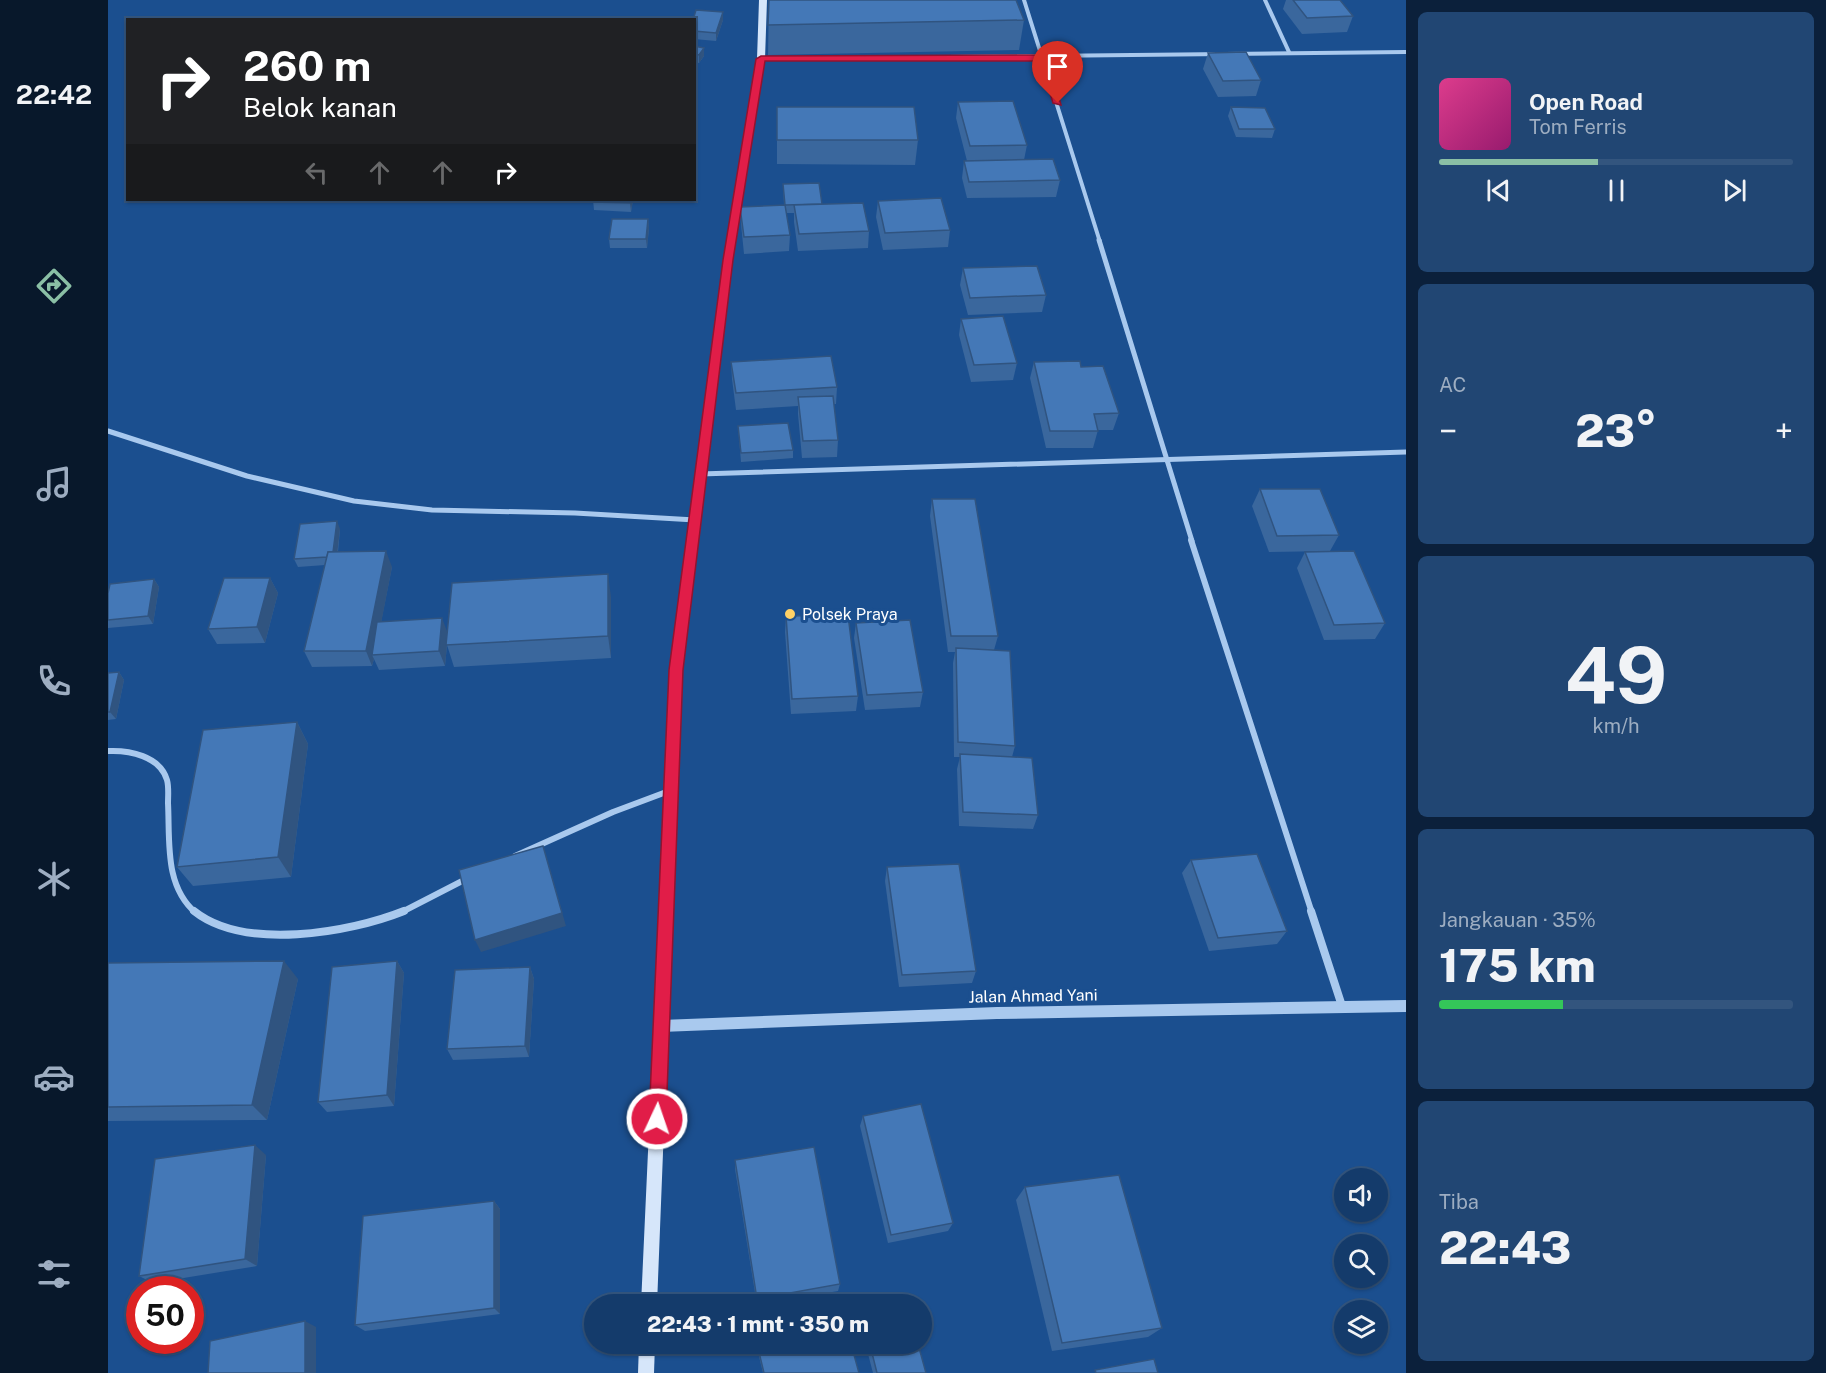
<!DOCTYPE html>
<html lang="id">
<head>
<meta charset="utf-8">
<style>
  body { margin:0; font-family:"Public Sans",sans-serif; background:#214673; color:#f1f3f6; height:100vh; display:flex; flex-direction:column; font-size:22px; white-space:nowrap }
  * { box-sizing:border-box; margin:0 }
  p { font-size:20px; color:#9dadc1 }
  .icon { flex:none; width:33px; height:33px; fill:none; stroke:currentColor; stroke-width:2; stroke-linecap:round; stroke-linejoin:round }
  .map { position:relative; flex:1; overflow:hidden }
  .sheet { display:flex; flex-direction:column; gap:12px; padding:12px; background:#0b203b; width:420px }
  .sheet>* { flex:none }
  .top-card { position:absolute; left:18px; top:18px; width:570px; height:183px; border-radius:0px; box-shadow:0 2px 4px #0004,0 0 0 2px #33557e; background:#202124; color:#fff; overflow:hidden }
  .controls { position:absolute; left:1226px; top:1168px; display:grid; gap:12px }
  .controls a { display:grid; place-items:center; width:54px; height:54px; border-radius:50%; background:#143b6b; box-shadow:0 2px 4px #0004,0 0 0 2px #33557e; font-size:30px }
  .speed { position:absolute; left:18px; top:1276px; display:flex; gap:12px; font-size:30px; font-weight:700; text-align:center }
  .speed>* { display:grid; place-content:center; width:78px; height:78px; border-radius:50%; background:#143b6b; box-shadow:0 2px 4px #0004,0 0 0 2px #33557e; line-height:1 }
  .speed .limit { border:9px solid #d22; background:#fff; color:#111 }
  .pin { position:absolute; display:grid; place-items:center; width:51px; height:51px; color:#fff; margin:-62px -26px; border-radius:50% 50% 50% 0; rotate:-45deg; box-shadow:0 0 6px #0007 }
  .pin .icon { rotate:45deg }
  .me { position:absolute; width:66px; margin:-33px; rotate:3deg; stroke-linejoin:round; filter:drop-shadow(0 0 4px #0008) }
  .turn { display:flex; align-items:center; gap:21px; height:126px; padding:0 18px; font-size:27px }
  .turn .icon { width:78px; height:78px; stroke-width:2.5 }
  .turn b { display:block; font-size:42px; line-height:51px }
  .lanes { display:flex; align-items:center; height:57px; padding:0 18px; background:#0003; justify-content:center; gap:30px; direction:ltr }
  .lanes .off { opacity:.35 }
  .big { font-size:45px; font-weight:800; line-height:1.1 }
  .sheet .widget { flex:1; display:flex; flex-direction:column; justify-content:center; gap:9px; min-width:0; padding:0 21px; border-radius:9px; background:#214673 }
  .sheet .dial { align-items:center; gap:0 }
  .dial b { font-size:78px; line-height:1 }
  .song { display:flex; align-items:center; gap:18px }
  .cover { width:72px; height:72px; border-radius:9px; background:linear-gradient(135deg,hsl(330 70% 55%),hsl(320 70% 35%)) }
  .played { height:6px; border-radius:3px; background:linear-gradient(90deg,#8abfa5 45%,#33557e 45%) }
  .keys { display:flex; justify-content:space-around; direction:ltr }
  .heat { display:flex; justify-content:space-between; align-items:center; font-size:33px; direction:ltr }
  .charge { height:9px; border-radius:4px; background:linear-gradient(90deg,#34c759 35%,#33557e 0) }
  .trip { position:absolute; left:476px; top:1294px; width:348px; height:60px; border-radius:30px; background:#143b6b; box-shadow:0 2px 4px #0004,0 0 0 2px #33557e; font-weight:800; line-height:60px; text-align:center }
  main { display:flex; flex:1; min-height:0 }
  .menu { display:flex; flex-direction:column; width:108px; justify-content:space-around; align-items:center; background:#08182b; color:#9dadc1 }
  .menu .icon { width:42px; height:42px }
  .menu .active { color:#8abfa5 }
  .menu b { font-size:27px; color:#f1f3f6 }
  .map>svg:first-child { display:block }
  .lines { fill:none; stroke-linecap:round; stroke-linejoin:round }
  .minor-far3 { stroke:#a9c9ee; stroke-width:4 }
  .minor-far2 { stroke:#a9c9ee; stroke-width:5 }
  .minor-far1 { stroke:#a9c9ee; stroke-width:6 }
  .minor { stroke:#a9c9ee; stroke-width:8 }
  .tertiary { fill:#a9c9ee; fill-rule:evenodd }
  .secondary { fill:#d6e6fa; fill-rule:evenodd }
  .wall { fill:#3a679d }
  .shaded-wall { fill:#305480 }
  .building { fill:#4478b7; stroke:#305480; stroke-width:1.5 }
  .route { fill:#e11d48; stroke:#92132f; stroke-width:1.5 }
  .poi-dot { fill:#ffd166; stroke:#1b4f8f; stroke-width:2 }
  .labels { text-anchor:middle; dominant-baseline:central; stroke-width:6; stroke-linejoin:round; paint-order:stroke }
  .poi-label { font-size:16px; fill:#fff; stroke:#1b4f8f; text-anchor:start }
  .street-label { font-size:16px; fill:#fff; stroke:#1b4f8f }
</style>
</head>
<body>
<main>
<nav class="menu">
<b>22:42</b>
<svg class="icon active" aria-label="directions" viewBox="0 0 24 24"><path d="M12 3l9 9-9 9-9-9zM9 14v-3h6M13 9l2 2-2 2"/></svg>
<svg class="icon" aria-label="music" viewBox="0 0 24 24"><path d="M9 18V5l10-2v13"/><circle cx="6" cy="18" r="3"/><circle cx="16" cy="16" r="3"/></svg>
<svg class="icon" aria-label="phone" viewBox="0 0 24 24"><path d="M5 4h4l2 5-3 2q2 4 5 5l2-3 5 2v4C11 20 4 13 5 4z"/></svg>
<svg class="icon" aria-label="climate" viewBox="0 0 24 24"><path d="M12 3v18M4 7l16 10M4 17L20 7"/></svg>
<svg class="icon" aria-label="car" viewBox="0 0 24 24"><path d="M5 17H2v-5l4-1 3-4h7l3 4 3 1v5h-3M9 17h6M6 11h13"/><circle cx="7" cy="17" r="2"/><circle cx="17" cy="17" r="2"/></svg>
<svg class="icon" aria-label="filters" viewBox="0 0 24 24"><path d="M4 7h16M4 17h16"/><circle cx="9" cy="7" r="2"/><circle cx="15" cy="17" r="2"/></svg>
</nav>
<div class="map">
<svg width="1298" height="1373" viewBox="0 0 1298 1373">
  <rect width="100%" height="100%" fill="#1b4f8f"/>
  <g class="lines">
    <g class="minor-far3">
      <path d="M916 0 992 242"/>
      <path d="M1157 0 1181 52"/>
      <path d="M653 59 1298 52"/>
    </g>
    <g class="minor-far2">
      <path d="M991 240 1084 541"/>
      <path d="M0 431 139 476 246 501 324 510 467 513 587 520"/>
      <path d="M592 474 1298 452"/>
    </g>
    <g class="minor-far1">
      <path d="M1083 540 1204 913"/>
      <path d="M0 751C21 750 52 756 59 780 61 787 60 796 60 803 62 841 56 886 88 913"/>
      <path d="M407 856 505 812 561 791"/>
      <path d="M292 913 360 878"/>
    </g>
    <g class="minor">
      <path d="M86 911C136 951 241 933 296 911"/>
      <path d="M1203 911 1234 1006"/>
    </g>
    <path class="tertiary" d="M1298 1000V1012L889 1019 553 1032 549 1030 547 1026 549 1022 553 1020 889 1007Z"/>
    <g class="secondary">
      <path d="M651 0H659L657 59 624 260 574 670 549 1305H533L562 670 616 260 649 59Z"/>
      <path d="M531 1344H547L546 1373H530Z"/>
    </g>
  </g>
  <g class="wall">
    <path d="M661 0 916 20 911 50 660 55Z"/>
    <path d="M1178 0H1232L1245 16 1239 32 1194 34 1175 9Z"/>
    <path d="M586 20H615L608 41 586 39Z"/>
    <path d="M586 46 596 56 591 63 586 62Z"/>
    <path d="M1100 53 1153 80 1148 96 1110 97 1095 69Z"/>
    <path d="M850 102 919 145 916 160 952 180 948 197 859 198 854 178 856 161H859L848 118Z"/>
    <path d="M669 107 810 140 807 165 669 164Z"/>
    <path d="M1123 107 1167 129 1164 138 1128 137 1120 116Z"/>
    <path d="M675 184 714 204 761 231 760 248 690 251 686 222V213H678L682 235 681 251 636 254 633 224 632 207 676 205Z"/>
    <path d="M485 200H525L523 212 486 210Z"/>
    <path d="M770 201 842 230 840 247 775 250 768 217Z"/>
    <path d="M540 219 541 228 539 248H502L501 239Z"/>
    <path d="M855 268 938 295 934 312 860 315 852 285Z"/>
    <path d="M853 319 909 363 905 380 863 382 851 335Z"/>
    <path d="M623 362 729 387 728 404H726L730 440 729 457 694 458 690 414V406L628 410 624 379Z"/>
    <path d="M926 362 973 367 1011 413 1005 430H990L985 448H938L922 378Z"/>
    <path d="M630 426 685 450V458L633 462Z"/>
    <path d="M1152 489 1231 535 1222 551 1161 552 1144 506Z"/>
    <path d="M824 499 890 636 886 650 907 746 904 757 930 815 925 829 851 826 849 769 852 757H846L845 663 847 652H840L822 516Z"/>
    <path d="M232 529 230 552 284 567 273 622 339 633 503 597V658L346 667 339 645 337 666 271 670 266 659 264 666 204 667 196 651 217 565 190 567 186 559Z"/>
    <path d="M1197 552 1277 623 1267 639 1216 640 1189 568Z"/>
    <path d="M162 578 170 593 157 643 109 644 100 629Z"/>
    <path d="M46 579 51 587 45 624 0 628V593Z"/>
    <path d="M678 616 750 696 748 711 683 714 677 632Z"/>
    <path d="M748 623 815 692 812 707 757 710 746 638Z"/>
    <path d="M11 672 16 680 8 719 0 720V673Z"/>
    <path d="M189 722 200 744 183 877 85 886 69 867Z"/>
    <path d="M1083 860 1179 931 1169 944 1101 951 1074 873Z"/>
    <path d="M779 867 868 971 864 983 791 987 777 881Z"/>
    <path d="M289 961 296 973 286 1106 219 1112 210 1102Z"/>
    <path d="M0 963 190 979 159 1120 0 1121Z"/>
    <path d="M422 967 426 979 421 1057 345 1060 339 1049Z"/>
    <path d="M755 1116 845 1223 840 1231 780 1243 752 1126Z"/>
    <path d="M158 1155 149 1266 45 1283 31 1276Z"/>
    <path d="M627 1160 732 1284 730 1291 649 1305 627 1169Z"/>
    <path d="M917 1187 1054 1328 1040 1337 944 1351 908 1200Z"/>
    <path d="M386 1201 392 1209V1314L257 1331 247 1325Z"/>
    <path d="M648 1344H743L751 1373H655Z"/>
    <path d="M762 1345 818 1373H765L759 1350Z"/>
  </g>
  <g class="shaded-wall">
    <path d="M615 12V20L608 41V33Z"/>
    <path d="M596 48V56L591 63V55Z"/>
    <path d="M523 200H525L523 212 522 203Z"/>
    <path d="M540 219 541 228 539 248 538 239Z"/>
    <path d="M229 521 232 529 228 564 225 556Z"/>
    <path d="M278 551 284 567 267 655H264L266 659 264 666 258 651Z"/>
    <path d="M500 574 503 597V658L500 636Z"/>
    <path d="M162 578 170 593 157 643 149 627Z"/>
    <path d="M46 579 51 587 45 624 40 616Z"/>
    <path d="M334 618 340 634 337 666 331 651Z"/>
    <path d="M11 672 16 680 8 719 2 712Z"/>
    <path d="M189 722 200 744 183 877 170 857Z"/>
    <path d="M435 846 458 926 373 952 367 940Z"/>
    <path d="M176 961 190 979 159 1120 144 1105Z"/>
    <path d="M289 961 296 973 286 1106 279 1095Z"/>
    <path d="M422 967 426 979 421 1057 417 1046Z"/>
    <path d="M147 1145 158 1155 149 1266 137 1259Z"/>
    <path d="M386 1201 392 1209V1314L386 1308Z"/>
    <path d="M197 1321 208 1327V1373H197Z"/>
  </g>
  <g class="building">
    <path d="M661 0H908L916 20 660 25Z"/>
    <path d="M1185 0H1232L1245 16 1199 18Z"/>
    <path d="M588 10 615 12 608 33 586 31V20H585Z"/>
    <path d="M586 46 596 48 591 55 586 54Z"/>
    <path d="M1138 52 1153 80 1115 81 1100 53Z"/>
    <path d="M905 101 919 145 862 146 850 102Z"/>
    <path d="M669 107H806L810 140H669Z"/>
    <path d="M1123 107 1157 108 1167 129H1131Z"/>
    <path d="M945 159 952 180 861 182 856 161Z"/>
    <path d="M711 183 714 204 677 205 675 184Z"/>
    <path d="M833 198 842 230 777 233 770 201Z"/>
    <path d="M485 200H523L522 203 485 202Z"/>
    <path d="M755 203 761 231 691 234 686 205Z"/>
    <path d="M677 205 682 235 636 237 632 207Z"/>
    <path d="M504 219H540L538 239H501Z"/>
    <path d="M929 266 938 295 862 298 855 268Z"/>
    <path d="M895 316 909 363 866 365 853 319Z"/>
    <path d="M723 356 729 387 628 393 623 362Z"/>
    <path d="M972 361 973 367 995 366 1011 413 986 414 990 431H942L926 362Z"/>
    <path d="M725 396 730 440 695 441 690 397Z"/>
    <path d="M680 423 685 450 633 453 630 426Z"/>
    <path d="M1152 489H1212L1231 535 1169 536Z"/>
    <path d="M824 499H867L890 636H843Z"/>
    <path d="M229 521 225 552H220L219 557 186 559 192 524Z"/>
    <path d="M278 551 258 651H196L220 552Z"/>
    <path d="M1246 551 1277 623 1226 625 1197 552Z"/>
    <path d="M500 574V636L338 645 344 583Z"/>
    <path d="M116 578H162L149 627 100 629Z"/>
    <path d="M46 579 40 616 0 620V593L2 584Z"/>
    <path d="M740 615 750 696 684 699 678 616Z"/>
    <path d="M334 618 331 651 264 655 269 622Z"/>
    <path d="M802 620 815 692 759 695 748 623Z"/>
    <path d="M848 648 902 651 907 746 850 742Z"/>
    <path d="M11 672 2 712H0V673Z"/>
    <path d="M189 722 170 857 69 867 95 730Z"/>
    <path d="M852 754 924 758 930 815 855 812Z"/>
    <path d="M435 846 454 913 367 940 351 870Z"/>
    <path d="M1149 854 1179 931 1110 938 1083 860Z"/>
    <path d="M851 864 868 971 794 975 779 867Z"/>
    <path d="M176 961 144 1105 0 1107V963Z"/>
    <path d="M289 961 279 1095 210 1102 224 967Z"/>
    <path d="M422 967 417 1046 339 1049 347 970Z"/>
    <path d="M813 1104 845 1223 783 1235 755 1116Z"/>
    <path d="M147 1145 137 1259 31 1276 47 1159Z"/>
    <path d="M706 1147 732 1284 649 1299 627 1160Z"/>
    <path d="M1011 1175 1054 1328 954 1343 917 1187Z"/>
    <path d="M386 1201V1308L247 1325 255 1216Z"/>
    <path d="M197 1321V1373H100L102 1341Z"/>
    <path d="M649 1344H743L751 1373H656Z"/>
    <path d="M765 1344H810L818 1373H769L762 1345Z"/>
    <path d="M1046 1359 1050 1373H988L987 1370Z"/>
  </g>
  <path class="route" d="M936 55 940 58 953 105 945 103 932 61H657L625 260 575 670 558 1119 555 1125 549 1128 543 1125 541 1119 561 670 615 260 648 59 653 56Z"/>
  <circle class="poi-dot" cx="682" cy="614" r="6"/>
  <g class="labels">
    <g class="poi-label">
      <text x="694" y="614">Polsek Praya</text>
    </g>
    <g class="street-label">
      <text transform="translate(925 996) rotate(-1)">Jalan Ahmad Yani</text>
    </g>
  </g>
</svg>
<div class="controls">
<a><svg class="icon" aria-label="sound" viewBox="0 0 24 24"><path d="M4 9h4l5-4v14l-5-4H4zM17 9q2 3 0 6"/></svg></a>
<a><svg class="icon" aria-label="search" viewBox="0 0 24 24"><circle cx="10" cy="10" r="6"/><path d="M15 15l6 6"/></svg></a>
<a><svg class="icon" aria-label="layers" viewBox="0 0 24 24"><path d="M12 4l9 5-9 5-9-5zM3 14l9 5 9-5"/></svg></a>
</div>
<div class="speed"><div class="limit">50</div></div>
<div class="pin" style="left:950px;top:103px;background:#d93025"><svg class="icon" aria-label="arrive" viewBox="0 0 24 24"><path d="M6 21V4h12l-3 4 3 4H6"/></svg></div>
<svg class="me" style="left:549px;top:1119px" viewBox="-20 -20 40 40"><circle r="17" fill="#e11d48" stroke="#fff" stroke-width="3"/><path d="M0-11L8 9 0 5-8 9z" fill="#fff"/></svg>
<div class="trip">22:43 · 1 mnt · 350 m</div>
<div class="top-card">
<div class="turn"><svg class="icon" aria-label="right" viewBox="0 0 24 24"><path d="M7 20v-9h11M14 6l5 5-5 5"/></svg><div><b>260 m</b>Belok kanan</div></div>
<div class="lanes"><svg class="icon off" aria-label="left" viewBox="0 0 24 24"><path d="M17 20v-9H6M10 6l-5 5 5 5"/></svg><svg class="icon off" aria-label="ahead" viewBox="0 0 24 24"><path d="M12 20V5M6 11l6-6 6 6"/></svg><svg class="icon off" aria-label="ahead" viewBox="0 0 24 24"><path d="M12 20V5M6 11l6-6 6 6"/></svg><svg class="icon" aria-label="right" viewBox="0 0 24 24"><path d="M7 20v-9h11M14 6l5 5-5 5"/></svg></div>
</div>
</div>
<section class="sheet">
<div class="widget">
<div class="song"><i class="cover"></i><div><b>Open Road</b><p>Tom Ferris</p></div></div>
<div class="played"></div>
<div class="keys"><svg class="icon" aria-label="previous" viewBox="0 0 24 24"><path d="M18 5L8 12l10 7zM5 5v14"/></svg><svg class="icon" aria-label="pause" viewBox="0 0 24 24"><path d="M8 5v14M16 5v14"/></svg><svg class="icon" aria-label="next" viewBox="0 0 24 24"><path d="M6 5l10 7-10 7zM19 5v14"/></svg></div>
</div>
<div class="widget"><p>AC</p>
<div class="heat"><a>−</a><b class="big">23°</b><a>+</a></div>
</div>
<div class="widget dial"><b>49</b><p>km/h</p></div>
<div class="widget"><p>Jangkauan · 35%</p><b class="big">175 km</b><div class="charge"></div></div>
<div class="widget"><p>Tiba</p><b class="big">22:43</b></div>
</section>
</main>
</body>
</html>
